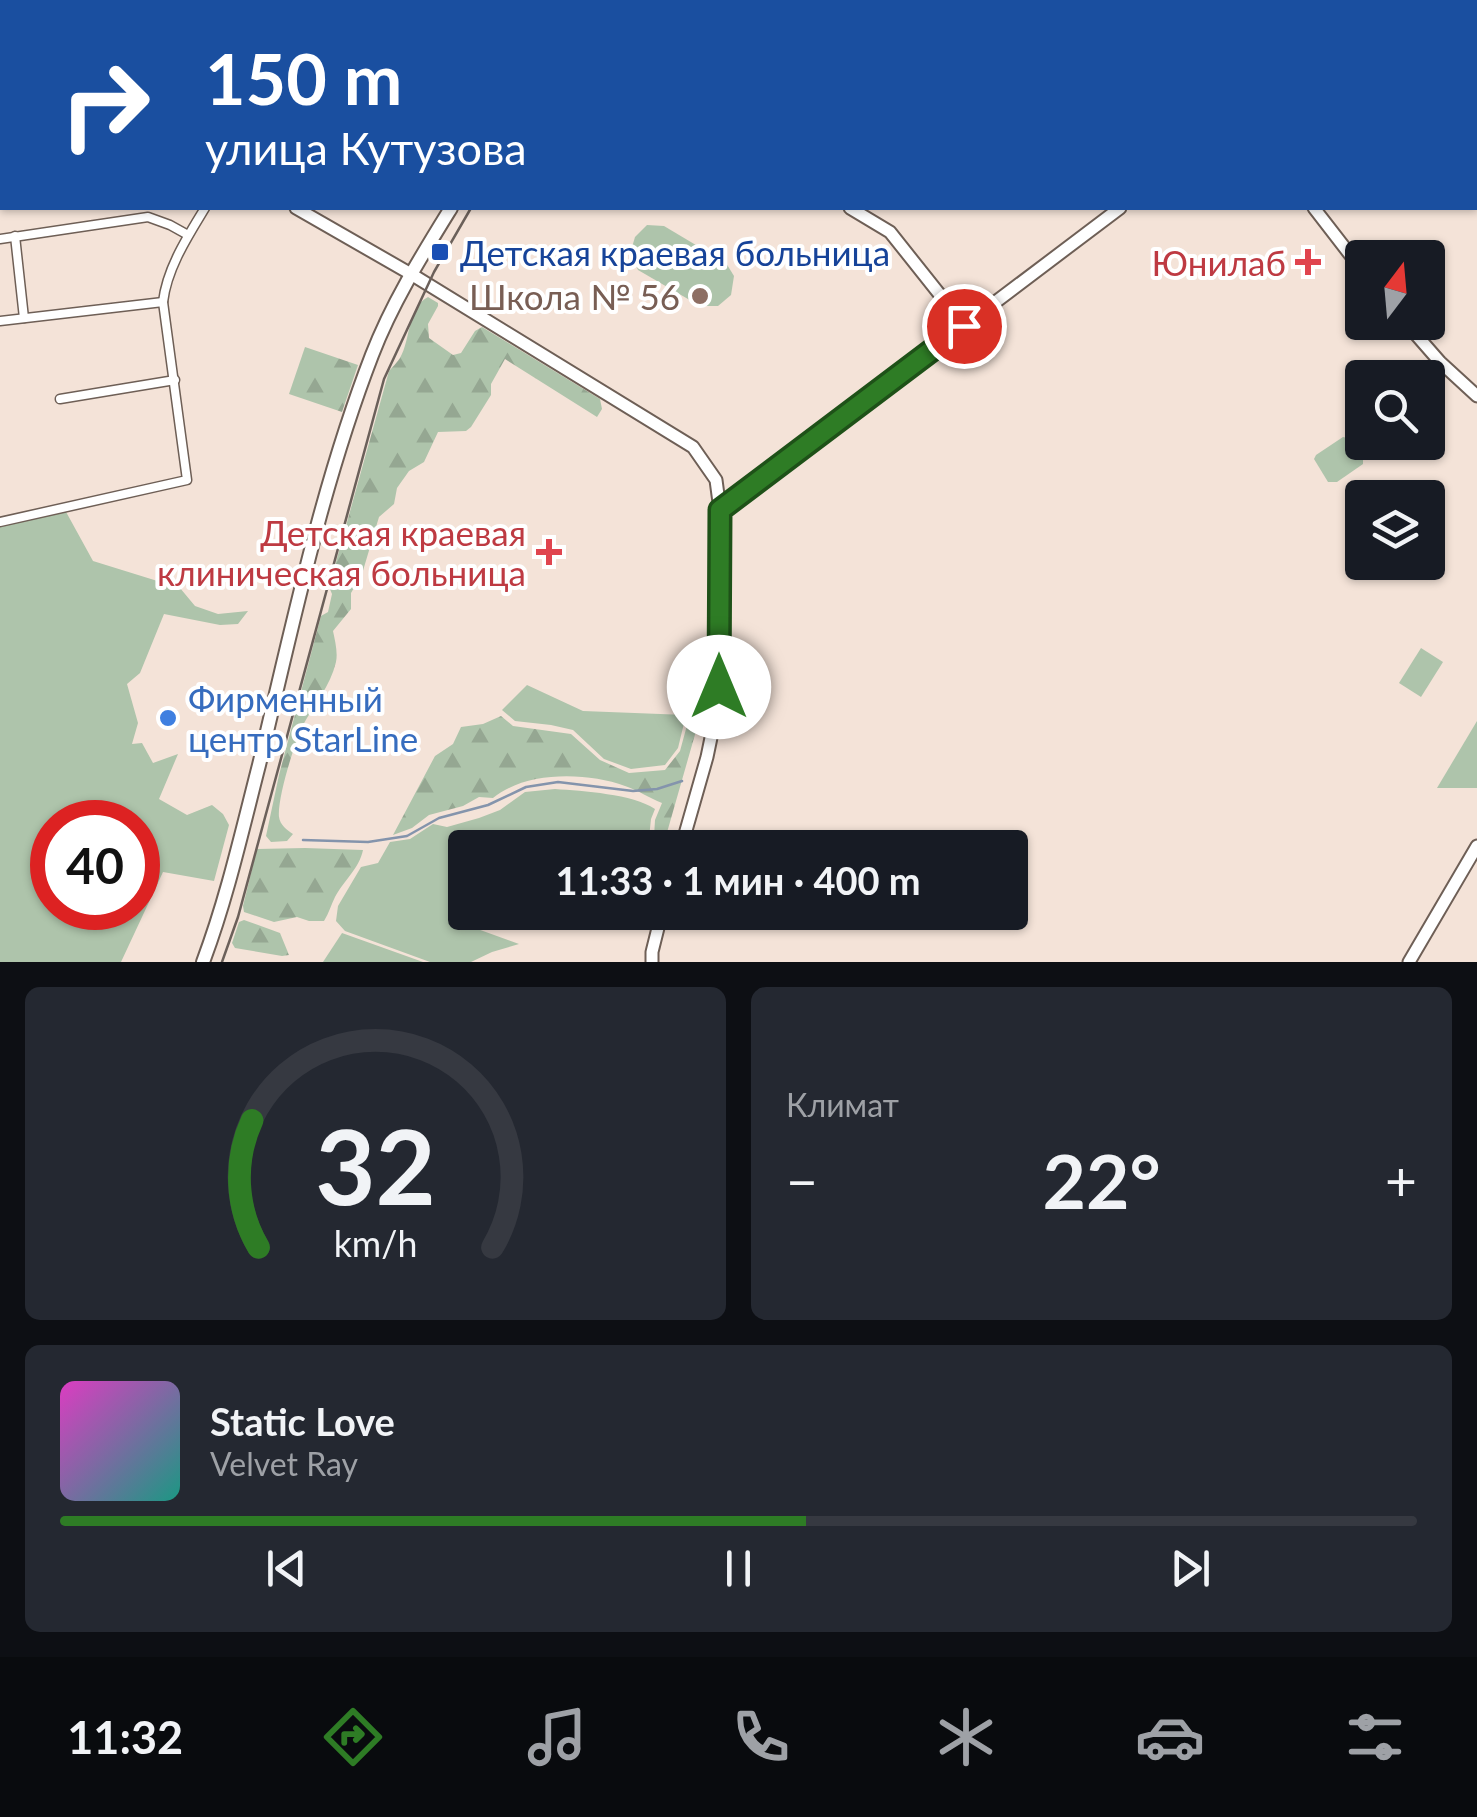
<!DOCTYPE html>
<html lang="ru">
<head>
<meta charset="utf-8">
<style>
  body { margin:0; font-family:Lato,sans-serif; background:#242831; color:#f1f3f6; height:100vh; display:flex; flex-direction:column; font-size:38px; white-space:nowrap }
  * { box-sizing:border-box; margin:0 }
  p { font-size:32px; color:#9ea1a6 }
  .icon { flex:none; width:55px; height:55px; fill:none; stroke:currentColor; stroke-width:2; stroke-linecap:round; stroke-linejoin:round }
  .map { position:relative; height:962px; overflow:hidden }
  .side { display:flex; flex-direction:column; gap:25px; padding:25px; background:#0d0f14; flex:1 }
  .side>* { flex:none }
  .guide { position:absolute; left:0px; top:0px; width:1478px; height:210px; box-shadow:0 2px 8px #0004; background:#1a4fa0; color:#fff; overflow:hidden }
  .needle { width:65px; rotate:16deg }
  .tools { position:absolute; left:1345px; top:240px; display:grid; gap:20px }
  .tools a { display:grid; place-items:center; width:100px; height:100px; border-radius:10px; background:#171b24; box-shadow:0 2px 8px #0004; font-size:50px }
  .speed { position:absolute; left:30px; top:800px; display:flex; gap:20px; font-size:50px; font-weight:700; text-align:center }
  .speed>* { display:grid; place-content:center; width:130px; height:130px; border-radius:50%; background:#171b24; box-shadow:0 2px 8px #0004; line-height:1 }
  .speed .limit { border:15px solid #d22; background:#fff; color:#111 }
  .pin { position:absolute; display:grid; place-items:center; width:85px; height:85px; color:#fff; margin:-42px; border:5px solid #fff; border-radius:50%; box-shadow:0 2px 10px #0007 }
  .me { position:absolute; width:110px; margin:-55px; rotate:0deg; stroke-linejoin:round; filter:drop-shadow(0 0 8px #0008) }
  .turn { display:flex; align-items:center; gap:35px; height:210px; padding:0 40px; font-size:45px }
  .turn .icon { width:130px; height:130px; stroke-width:2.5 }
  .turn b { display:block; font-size:70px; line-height:85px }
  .big { font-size:75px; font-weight:700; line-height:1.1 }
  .side .card { flex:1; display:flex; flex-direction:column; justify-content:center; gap:15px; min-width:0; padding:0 35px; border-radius:15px; background:#242831 }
  .side .dial { align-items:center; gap:0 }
  .dial svg { height:260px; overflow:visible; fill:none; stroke:#363941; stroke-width:7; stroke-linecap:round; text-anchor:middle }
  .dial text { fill:#f1f3f6; stroke:none }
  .song { display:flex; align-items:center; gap:30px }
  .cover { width:120px; height:120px; border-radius:15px; background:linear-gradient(135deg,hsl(310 70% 55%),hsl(170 70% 35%)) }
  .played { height:10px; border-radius:5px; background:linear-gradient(90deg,#2e7c25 55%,#363941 55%) }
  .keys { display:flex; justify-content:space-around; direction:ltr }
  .heat { display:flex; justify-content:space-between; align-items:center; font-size:55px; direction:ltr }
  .side .tiles { flex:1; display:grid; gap:25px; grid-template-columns:1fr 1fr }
  .card:last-child { grid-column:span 2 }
  .trip { position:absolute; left:448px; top:830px; width:580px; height:100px; border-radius:10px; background:#171b24; box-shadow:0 2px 8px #0004; font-weight:700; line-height:100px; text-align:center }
  .menu { display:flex; height:160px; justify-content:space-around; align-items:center; background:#090b0e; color:#9ea1a6 }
  .menu .icon { width:70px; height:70px }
  .menu .on { color:#2e7c25 }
  .menu b { font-size:45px; color:#f1f3f6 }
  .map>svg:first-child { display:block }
  .green { fill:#aec4ab; fill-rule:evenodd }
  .forest { fill:url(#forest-firs) }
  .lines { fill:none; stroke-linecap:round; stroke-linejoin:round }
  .stream { stroke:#8494ac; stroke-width:2.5 }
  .street-casing { stroke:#6e5f56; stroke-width:11 }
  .secondary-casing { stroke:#6e5f56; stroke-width:15 }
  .primary-casing { stroke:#6e5f56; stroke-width:16 }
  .street { stroke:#fff; stroke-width:8 }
  .secondary { stroke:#fff; stroke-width:11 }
  .primary { stroke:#fff; stroke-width:12 }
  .tram { stroke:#6b605a; stroke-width:2.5 }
  .route-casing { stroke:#1e5118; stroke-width:25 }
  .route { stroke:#2e7c25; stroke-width:18 }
  .transit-dot { fill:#1a4fb4; stroke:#fff; stroke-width:4 }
  .health-dot { fill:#e0444e; stroke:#fff; stroke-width:4 }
  .education-dot { fill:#8d6e63; stroke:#fff; stroke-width:4 }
  .shop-dot { fill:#3f7fe0; stroke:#fff; stroke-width:4 }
  .labels { text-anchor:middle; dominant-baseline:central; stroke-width:8; stroke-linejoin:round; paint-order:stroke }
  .transit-label { font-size:35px; fill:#164399; stroke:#fff; text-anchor:start }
  .health-label { font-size:35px; fill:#be3a42; stroke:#fff; text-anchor:end }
  .education-label { font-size:35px; fill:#785e54; stroke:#fff; text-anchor:end }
  .shop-label { font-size:35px; fill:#366cbe; stroke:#fff; text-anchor:start }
</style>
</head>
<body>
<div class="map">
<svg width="1477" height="962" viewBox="0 0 1477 962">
  <defs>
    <pattern id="forest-firs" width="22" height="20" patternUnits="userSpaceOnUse" patternTransform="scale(2.5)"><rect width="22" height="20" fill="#aec4ab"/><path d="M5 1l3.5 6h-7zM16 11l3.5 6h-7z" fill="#95a792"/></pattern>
  </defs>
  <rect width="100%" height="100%" fill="#f4e3d8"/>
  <g class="green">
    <path d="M647 225 664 226 726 263 734 276 731 295 718 306H700L638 270 630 254 635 237Z"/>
    <path d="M1343 437 1352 439 1363 455V464L1337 482H1328L1314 459 1316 455Z"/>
    <path d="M65 510 93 561 180 588 195 606 218 614 248 611 238 624 220 625 164 614 140 673 127 684 138 723 132 744 142 743 153 763 178 754 159 799 187 815 212 805 223 814 229 825 214 881 163 872 121 962H0V525ZM52 822H138V908H52Z"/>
    <path d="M1421 648 1443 662 1421 697 1399 683Z"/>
    <path d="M527 685 583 711 686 715 678 748 665 765 631 769 604 759 573 730 551 725 515 721 502 710Z"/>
    <path d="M1477 721V788H1437Z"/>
    <path d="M555 789C583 791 633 794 655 809L651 819 649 838 661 847 465 848V912L470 913 468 922 472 927 519 944 492 952 471 962H430L345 931 336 921 338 906 361 867 378 863 390 842 410 839 433 824 447 827 479 818 500 810 525 792Z"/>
    <path d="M342 933 423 962H323Z"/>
  </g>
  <g class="forest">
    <path d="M428 297 438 303V306L428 324 429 338 453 355 461 353 475 331 482 327 600 399 602 409 597 417 505 359 491 384V395L471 427 466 431 438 432 424 462 409 471 397 488 394 504 379 517 362 574 351 593V609L333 631C335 641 338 652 336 662 330 687 315 703 303 725 295 741 277 799 279 817 280 825 287 830 293 834L287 841 271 842 266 836 279 775 321 616 328 612 332 594 329 587 389 371C390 370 399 360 400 358 411 339 407 308 428 297Z"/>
    <path d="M305 347 358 365 342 412 289 394Z"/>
    <path d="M702 710 664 843 654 837 655 820 662 803C649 798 638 790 625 786 586 772 526 771 493 798L479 797 463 806 429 815 412 828 393 835 435 756 453 744 461 727 483 724 501 716 513 726 571 734 600 760 629 773 665 770 680 751 689 718Z"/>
    <path d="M305 848 363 850C359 869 344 880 335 897 331 905 329 913 324 921H309L297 917 274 922 244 912 243 906 257 849Z"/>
    <path d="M244 920 280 933 289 955 282 956 235 948 232 943 239 922Z"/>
  </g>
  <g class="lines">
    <path class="stream" d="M303 840 368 842 407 836 439 818 488 805 526 787 558 782 633 791 657 789 682 781"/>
    <defs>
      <g id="street">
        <path d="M508 0 513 2"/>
        <path d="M330 2 332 0"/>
        <path d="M15 236 24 318"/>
        <path d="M0 239 148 217 170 225 188 235"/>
        <path d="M0 321 163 302"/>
        <path d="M60 399 175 380"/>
        <path d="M0 522 187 480 163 302C167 268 188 236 205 208"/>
        <path d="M833 912 850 915 854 912"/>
      </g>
      <g id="secondary">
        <path d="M1155 0 1157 2"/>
        <path d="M0 24 2 25"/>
        <path d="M296 208 411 274 693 447 716 480 720 510 718 704 707 757 681 848"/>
        <path d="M850 208 890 232 964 325"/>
        <path d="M1314 208 1362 270"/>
        <path d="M1405 322 1440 362 1477 396"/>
        <path d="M720 510 1120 208"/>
        <path d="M652 962V952L662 912"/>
        <path d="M1409 962 1477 846"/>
      </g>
      <g id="primary">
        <path d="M575 2 576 0"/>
        <path d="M203 962C227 898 242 831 259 765 292 628 321 487 372 355 392 303 422 255 451 208"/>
      </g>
    </defs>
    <use href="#street" class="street-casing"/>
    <use href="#secondary" class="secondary-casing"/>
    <use href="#primary" class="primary-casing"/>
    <use href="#street" class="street"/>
    <use href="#secondary" class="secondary"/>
    <use href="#primary" class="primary"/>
    <g class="tram">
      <path d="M593 2 594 0"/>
      <path d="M222 962 238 917 384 379 434 272 471 208"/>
    </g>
  </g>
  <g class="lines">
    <defs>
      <path id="route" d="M719 687 720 510 964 326"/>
    </defs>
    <use href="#route" class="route-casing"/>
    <use href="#route" class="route"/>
  </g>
  <rect class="transit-dot" x="430" y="242" width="20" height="20" rx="5"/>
  <g class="health-dot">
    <path d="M1303 247h10v10h10v10h-10v10h-10v-10h-10v-10h10z"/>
    <path d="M544 537h10v10h10v10h-10v10h-10v-10h-10v-10h10z"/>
  </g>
  <circle class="education-dot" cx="700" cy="296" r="10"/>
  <circle class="shop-dot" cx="168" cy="718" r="10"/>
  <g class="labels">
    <g class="transit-label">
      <text x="460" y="252">Детская краевая больница</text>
    </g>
    <g class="health-label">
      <text x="1286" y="262">Юнилаб</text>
      <text x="526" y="532">Детская краевая<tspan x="526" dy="40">клиническая больница</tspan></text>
    </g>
    <g class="education-label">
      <text x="680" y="296">Школа № 56</text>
    </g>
    <g class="shop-label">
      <text x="188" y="698">Фирменный<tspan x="188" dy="40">центр StarLine</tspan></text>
    </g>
  </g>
</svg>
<div class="tools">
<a><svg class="needle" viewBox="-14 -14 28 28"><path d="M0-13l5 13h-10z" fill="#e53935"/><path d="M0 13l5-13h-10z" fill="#9ea1a6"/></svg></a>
<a><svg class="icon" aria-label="search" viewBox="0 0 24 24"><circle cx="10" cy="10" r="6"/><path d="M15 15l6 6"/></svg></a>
<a><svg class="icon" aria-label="layers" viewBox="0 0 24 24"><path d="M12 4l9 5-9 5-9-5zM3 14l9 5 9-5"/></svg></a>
</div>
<div class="speed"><div class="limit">40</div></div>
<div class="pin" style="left:964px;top:326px;background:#d93025"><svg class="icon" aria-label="arrive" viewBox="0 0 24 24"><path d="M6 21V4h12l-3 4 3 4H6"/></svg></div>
<svg class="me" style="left:719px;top:687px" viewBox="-20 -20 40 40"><circle r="19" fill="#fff"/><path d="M0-13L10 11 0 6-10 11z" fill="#2e7c25"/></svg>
<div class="trip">11:33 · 1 мин · 400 m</div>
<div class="guide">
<div class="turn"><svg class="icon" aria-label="right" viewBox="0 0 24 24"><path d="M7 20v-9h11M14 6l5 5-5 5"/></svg><div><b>150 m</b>улица Кутузова</div></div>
</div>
</div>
<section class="side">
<div class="tiles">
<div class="card dial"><svg viewBox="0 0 100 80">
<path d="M14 69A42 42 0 1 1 86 69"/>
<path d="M14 69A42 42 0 0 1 12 30" stroke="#2e7c25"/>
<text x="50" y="56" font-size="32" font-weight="700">32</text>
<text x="50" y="72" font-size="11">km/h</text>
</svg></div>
<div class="card"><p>Климат</p>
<div class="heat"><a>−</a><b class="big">22°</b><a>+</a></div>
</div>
<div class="card">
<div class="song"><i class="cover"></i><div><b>Static Love</b><p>Velvet Ray</p></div></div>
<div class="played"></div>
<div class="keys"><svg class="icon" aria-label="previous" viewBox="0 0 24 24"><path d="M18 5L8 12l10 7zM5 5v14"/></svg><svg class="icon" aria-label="pause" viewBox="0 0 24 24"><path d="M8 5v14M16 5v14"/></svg><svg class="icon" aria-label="next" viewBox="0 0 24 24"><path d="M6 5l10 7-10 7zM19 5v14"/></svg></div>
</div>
</div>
</section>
<nav class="menu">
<b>11:32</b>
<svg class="icon on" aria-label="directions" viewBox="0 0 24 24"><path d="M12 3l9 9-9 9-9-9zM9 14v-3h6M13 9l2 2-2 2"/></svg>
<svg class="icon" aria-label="music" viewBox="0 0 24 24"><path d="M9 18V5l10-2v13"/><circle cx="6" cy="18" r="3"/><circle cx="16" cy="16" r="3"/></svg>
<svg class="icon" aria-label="phone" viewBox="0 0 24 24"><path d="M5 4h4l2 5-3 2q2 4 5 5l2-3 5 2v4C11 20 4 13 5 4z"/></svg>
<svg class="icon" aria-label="climate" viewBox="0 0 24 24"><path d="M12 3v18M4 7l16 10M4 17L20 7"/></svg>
<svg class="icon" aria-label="car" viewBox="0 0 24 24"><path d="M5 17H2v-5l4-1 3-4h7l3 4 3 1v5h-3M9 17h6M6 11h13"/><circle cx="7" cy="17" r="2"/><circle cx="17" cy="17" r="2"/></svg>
<svg class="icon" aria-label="filters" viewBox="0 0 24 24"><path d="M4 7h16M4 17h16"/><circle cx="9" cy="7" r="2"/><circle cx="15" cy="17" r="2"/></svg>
</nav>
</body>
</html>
